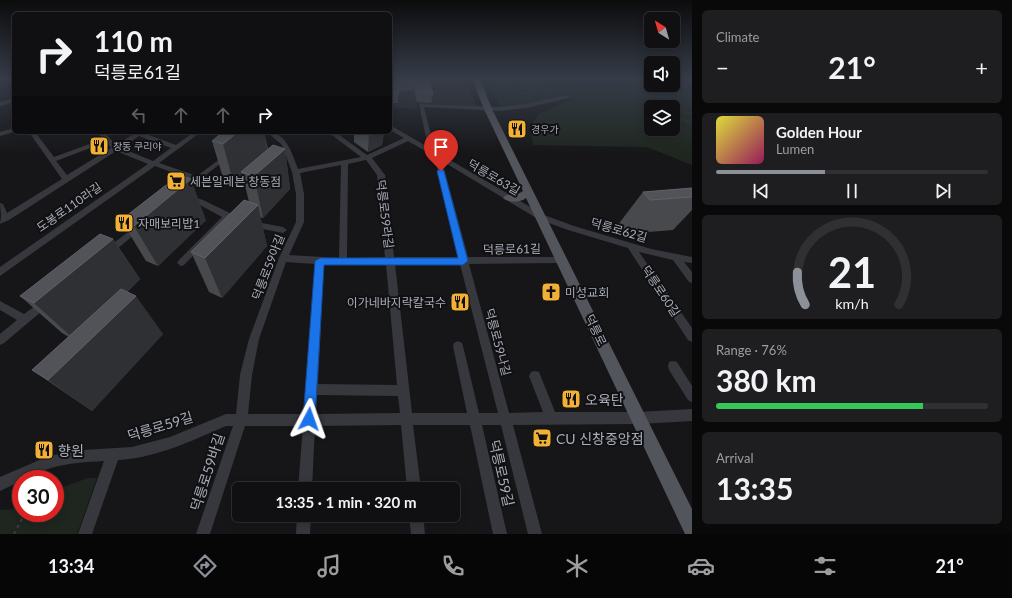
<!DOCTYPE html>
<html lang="en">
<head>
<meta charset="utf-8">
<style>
  body { margin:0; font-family:Lato,"Noto Sans KR",sans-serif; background:#1e1e20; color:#f1f3f6; height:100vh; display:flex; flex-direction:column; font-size:15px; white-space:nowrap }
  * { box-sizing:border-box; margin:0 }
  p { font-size:13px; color:#9c9d9f }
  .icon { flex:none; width:22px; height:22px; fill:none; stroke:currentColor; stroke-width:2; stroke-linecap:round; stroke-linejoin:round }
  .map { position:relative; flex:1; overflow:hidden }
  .panel { display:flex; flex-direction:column; gap:10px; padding:10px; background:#09090a; width:320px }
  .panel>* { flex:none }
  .banner { position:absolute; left:12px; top:12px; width:380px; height:122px; border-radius:6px; box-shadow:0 2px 10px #0003,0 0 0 1px #303032; background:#101012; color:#f1f3f6; overflow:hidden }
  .needle { width:26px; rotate:323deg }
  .tools { position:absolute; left:644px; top:12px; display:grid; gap:8px }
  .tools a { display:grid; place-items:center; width:36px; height:36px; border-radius:6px; background:#101012; box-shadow:0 2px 10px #0003,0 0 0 1px #303032; font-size:20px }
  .speed { position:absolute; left:12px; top:470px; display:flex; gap:8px; font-size:20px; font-weight:700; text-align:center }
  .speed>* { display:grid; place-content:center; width:52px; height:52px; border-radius:50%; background:#101012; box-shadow:0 2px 10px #0003,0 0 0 1px #303032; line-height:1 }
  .speed .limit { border:6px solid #d22; background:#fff; color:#111 }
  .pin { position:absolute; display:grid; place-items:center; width:34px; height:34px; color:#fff; margin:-41px -17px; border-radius:50% 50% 50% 0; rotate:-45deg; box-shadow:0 0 4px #0007 }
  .pin .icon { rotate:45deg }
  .me { position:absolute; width:44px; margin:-22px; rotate:4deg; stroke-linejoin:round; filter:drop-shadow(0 0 3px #0008) }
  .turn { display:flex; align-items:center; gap:14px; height:84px; padding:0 16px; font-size:18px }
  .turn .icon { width:52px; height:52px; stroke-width:2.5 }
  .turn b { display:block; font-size:28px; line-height:34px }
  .lanes { display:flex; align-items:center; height:38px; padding:0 16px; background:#0003; justify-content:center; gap:20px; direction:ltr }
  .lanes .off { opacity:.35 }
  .big { font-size:30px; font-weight:700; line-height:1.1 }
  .panel .widget { flex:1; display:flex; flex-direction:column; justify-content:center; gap:6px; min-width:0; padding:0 14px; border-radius:6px; background:#1e1e20 }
  .panel .dial { align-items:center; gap:0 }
  .dial svg { height:104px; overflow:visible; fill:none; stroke:#303032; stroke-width:7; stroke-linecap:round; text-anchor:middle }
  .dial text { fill:#f1f3f6; stroke:none }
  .song { display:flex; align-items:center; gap:12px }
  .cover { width:48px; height:48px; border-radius:6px; background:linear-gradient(135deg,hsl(60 70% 55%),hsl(330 70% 35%)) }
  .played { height:4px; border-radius:2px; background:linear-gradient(90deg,#8c9099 40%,#303032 40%) }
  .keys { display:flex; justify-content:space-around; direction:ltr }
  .heat { display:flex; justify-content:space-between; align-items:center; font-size:22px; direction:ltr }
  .charge { height:6px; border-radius:3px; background:linear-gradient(90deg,#34c759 76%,#303032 0) }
  .trip { position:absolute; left:232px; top:482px; width:228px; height:40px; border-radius:6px; background:#101012; box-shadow:0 2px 10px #0003,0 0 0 1px #303032; font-weight:700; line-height:40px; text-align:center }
  .menu { display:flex; height:64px; justify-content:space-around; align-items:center; background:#060607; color:#9c9d9f }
  .menu .icon { width:28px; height:28px }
  .menu .on { color:#8c9099 }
  .menu b { font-size:18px; color:#f1f3f6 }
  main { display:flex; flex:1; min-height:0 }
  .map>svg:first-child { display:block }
  .built { fill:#222225 }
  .green { fill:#1e261f; fill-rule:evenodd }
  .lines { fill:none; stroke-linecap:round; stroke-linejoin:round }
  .path-far1 { stroke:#3d3f44; stroke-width:1; stroke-dasharray:1.5 2; stroke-linecap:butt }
  .path { stroke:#3d3f44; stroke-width:2; stroke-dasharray:3 4; stroke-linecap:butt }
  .minor { fill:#37383d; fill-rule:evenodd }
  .major { fill:#53555c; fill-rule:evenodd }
  .wall { fill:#47494d }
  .shaded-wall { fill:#2f3033 }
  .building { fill:#525359; stroke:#5f6168 }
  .route { fill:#1a73e8; stroke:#114b97 }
  .labels { text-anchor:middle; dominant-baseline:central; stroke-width:4; stroke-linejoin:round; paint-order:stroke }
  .far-poi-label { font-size:10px; fill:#a8adb8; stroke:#111113; text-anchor:start }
  .street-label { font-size:12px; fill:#a8adb8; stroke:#111113 }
  .poi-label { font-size:12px; fill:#a8adb8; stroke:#111113; text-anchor:start }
  .near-poi-label { font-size:14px; fill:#a8adb8; stroke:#111113; text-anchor:start }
  .near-street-label { font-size:14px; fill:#a8adb8; stroke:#111113 }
</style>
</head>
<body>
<main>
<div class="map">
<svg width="692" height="534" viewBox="0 0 692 534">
  <rect width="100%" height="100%" fill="#161618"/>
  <path class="built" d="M429 79H464L477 107 418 104 417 109 390 107V80Z"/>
  <g class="green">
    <path d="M485 79H651V85H673V79H692V165L647 147 533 145 530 127 539 114 572 99 566 96 523 105 500 107ZM651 107H673V129H651Z"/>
    <path d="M88 478H97L77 534H0V510L14 509 20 496 21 513H55V490Z"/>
  </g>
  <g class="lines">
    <g class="path-far1">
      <path d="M500 79 515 85 553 90"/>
      <path d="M500 79 498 81 502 87 506 101"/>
      <path d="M532 79 540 87"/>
      <path d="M597 79H607"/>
      <path d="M627 79 656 92 673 104 659 105 656 107"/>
      <path d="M679 79 692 83"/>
      <path d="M673 83 692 93"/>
      <path d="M502 87 513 94 560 91"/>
      <path d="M570 92 579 79"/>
      <path d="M529 98H525L533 94"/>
      <path d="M673 111 692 113"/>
      <path d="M673 116 692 123"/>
    </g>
    <path class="path" d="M14 534 25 513"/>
    <g class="minor">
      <path d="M567 95 570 97 569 98 526 108 500 111 424 107 434 147 438 153 544 215 574 226 651 249 692 257V263L684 262 692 272V283L689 282 673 260 639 252 692 328V342L688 340 628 248 568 230 538 219 442 161 468 257H562L566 260 562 263 469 264 509 413 543 412 529 376 531 372 535 371 539 372 555 412H639L692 409V421L639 424 513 425 542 534H528L501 425H482L507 534H493L470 425H413L421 489H407L401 425 315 426 312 489H298L303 426H245L210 534H196L233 426H226C191 441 156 458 118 460L92 534H78L104 461C87 462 68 463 51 468 40 471 32 479 21 479V481L0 491V477L49 456 83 450 132 447 170 437 226 414H236L240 375 249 339 279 258 296 222V194L292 172 282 145 267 132C287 132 292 154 298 169L361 157 328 132H335L367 155 404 138 390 130V125L428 147 419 104 500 107 526 104ZM408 141 434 156 459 257H394L385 175 372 158ZM366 160 377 175 385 257 347 258 348 164ZM341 165 339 258 289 255 304 222V194L300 173ZM286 262 315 264 304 414H248L252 375 259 339ZM324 264H386L397 385 318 384ZM395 264H460L498 413H479L463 346 462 343 458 341 454 343 453 346 467 413H412ZM317 395 398 396 400 413 316 414Z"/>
      <path d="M14 98V102L0 106V102Z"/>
      <path d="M14 128V132L0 136V132Z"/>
      <path d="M29 132H35L54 157 103 139 97 132H104L116 145 137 132H144L143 133 176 145 194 132H201L159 163 197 176 225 155 227 154 230 156 184 192H181V188L193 180 155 166 0 276V267L148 164 116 151 9 220 0 224 1 216 0 203 3 204 7 213 62 179ZM139 136 171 148 153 161 121 148ZM106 142 111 148 67 175 56 161Z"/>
      <path d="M184 195H187L203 200 240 218 241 220 237 223 228 220 184 265 181 266 177 263 178 261 222 217 198 204 184 199Z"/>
      <path d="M251 221 283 227 287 230 283 233 248 226 247 224 248 222Z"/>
      <path d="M138 224 141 225 142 227 141 229 111 254H105L104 252 105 250Z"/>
      <path d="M45 299 48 300 50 303 48 306 4 343 0 345V334L17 320 0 310V301L24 314Z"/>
      <path d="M673 361 677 362 692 386V402L688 400 669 370 668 366 669 362Z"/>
      <path d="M297 515H311L310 534H296Z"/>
      <path d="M409 515H423L425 534H411Z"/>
    </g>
    <path class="major" d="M472 79H480L492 109 692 509V534H685L526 198C520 203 508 203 503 198 507 192 515 197 523 191L484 109Z"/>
  </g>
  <g class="wall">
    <path d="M390 79H429L433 94 431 103 417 102 414 90 399 91V94L398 103H390Z"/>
    <path d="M264 132 268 149H285L290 189 263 218 260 217 267 246 222 298 209 292 191 252 249 202 243 177 234 185 224 181 212 141Z"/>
    <path d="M354 132H384L382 145 368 152 354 142Z"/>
    <path d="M692 188V210L673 230 623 234 617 226 643 192Z"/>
    <path d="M121 220H206L158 266 146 261Z"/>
    <path d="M113 239 140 279 127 292 163 334 92 411 32 370 69 337 62 333 20 296Z"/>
  </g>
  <g class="shaded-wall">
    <path d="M238 132H264L268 154 241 172 243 177 234 185 223 144Z"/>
    <path d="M369 132H384L382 145 368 152Z"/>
    <path d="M285 149 290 189 263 218 254 176Z"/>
    <path d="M191 179 206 220 158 266 134 226Z"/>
    <path d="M258 205 267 246 222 298 205 258Z"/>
    <path d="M113 239 140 279 75 340 34 303Z"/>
    <path d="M136 296 163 334 92 411 48 380Z"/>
  </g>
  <g class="building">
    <path d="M390 79H429L433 94 418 92 416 81 398 82 399 94H390Z"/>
    <path d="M223 132H238L223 144 212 141Z"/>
    <path d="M273 145 285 149 254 176 241 172Z"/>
    <path d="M179 175 191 179 134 226 121 220Z"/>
    <path d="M692 188V197L650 200 643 192Z"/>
    <path d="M244 200 258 205 205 258 191 252Z"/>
    <path d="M100 234 113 239 34 303 20 296Z"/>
    <path d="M121 289 136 296 48 380 32 370Z"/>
  </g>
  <linearGradient id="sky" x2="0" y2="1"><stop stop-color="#0c0c0d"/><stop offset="0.51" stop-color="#363c48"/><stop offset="1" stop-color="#363c48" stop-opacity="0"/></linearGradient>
  <rect width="692" height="154" fill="url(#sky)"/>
  <path class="route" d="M441 168 444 171 468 261 463 265H324L315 419 314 423 309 425 305 423 303 419 315 261 320 258H458L437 171Z"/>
  <defs>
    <symbol id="restaurant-square" viewBox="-11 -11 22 22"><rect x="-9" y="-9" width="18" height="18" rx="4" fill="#f2b134" stroke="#111113"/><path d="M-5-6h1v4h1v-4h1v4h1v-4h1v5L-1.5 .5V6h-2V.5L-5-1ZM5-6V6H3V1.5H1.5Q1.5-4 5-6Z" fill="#111"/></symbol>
    <symbol id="supermarket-square" viewBox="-11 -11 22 22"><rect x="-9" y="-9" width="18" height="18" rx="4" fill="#f2b134" stroke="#111113"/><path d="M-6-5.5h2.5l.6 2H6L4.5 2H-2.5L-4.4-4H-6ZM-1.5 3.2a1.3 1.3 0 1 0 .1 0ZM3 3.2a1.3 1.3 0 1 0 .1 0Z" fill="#111"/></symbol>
    <symbol id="church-square" viewBox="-11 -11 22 22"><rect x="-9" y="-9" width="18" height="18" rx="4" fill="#f2b134" stroke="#111113"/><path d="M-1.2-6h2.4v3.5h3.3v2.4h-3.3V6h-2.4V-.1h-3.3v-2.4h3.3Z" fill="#111"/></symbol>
  </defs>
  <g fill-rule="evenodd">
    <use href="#restaurant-square" x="506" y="118" width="22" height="22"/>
    <use href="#restaurant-square" x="88" y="135" width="22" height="22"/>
    <use href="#supermarket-square" x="165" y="170" width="22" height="22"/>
    <use href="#restaurant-square" x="113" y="212" width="22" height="22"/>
    <use href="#church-square" x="540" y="281" width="22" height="22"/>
    <use href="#restaurant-square" x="449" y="291" width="22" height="22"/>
    <use href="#restaurant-square" x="560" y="388" width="22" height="22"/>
    <use href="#supermarket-square" x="531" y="427" width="22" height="22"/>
    <use href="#restaurant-square" x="33" y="439" width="22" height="22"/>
  </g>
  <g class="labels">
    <g class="far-poi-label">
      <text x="531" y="129">경우가</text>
      <text x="113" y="146">창동 쿠리야</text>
    </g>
    <g class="street-label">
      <text transform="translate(494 177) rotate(30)">덕릉로63길</text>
      <text transform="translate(69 207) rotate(-35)">도봉로110라길</text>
      <text transform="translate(385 214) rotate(83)">덕릉로59라길</text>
      <text transform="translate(619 230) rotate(16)">덕릉로62길</text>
      <text transform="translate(512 249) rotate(-1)">덕릉로61길</text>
      <text transform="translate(268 267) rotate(-69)">덕릉로59아길</text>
      <text transform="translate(661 291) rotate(56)">덕릉로60길</text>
      <text transform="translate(596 330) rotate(64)">덕릉로</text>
      <text transform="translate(498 342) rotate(75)">덕릉로59나길</text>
    </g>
    <g class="poi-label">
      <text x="190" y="181">세븐일레븐 창동점</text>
      <text x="138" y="223">자매보리밥1</text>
      <text x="565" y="292">미성교회</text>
      <text x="446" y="302" text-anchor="end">이가네바지락칼국수</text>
    </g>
    <g class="near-poi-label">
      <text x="585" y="399">오육탄</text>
      <text x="556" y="438">CU 신창중앙점</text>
      <text x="58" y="450">향원</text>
    </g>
    <g class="near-street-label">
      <text transform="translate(160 426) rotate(-17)">덕릉로59길</text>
      <text transform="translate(207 472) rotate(-72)">덕릉로59바길</text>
      <text transform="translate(502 473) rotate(77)">덕릉로59길</text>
    </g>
  </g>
</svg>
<div class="tools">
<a><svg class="needle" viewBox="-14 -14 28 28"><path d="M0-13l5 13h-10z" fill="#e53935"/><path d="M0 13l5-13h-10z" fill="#9c9d9f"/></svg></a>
<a><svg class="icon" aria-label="sound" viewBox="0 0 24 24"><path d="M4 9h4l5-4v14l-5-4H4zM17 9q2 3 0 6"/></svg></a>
<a><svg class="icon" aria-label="layers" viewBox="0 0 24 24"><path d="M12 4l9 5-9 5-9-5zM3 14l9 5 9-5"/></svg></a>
</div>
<div class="speed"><div class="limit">30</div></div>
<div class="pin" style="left:441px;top:171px;background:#d93025"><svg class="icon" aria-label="arrive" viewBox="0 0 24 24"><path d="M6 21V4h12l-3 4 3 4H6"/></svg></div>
<svg class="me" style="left:309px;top:419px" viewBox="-20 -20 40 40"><path d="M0-17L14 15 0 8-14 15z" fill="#1a73e8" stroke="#fff" stroke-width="4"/></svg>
<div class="trip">13:35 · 1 min · 320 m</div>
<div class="banner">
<div class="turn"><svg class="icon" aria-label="right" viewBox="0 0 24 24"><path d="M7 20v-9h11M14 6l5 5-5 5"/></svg><div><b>110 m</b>덕릉로61길</div></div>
<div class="lanes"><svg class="icon off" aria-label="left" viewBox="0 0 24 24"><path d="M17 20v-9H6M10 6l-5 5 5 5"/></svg><svg class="icon off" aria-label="ahead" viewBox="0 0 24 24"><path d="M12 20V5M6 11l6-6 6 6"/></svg><svg class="icon off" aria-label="ahead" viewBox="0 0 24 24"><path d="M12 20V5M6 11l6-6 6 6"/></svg><svg class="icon" aria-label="right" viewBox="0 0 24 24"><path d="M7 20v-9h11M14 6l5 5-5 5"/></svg></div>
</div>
</div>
<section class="panel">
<div class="widget"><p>Climate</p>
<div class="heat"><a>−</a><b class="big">21°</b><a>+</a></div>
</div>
<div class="widget">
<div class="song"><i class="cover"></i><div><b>Golden Hour</b><p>Lumen</p></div></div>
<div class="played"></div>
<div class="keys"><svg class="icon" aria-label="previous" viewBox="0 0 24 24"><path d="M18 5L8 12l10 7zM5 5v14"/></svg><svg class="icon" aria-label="pause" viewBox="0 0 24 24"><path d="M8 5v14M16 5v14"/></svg><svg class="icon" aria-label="next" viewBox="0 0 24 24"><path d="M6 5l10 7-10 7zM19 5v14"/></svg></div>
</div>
<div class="widget dial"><svg viewBox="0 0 100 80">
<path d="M14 69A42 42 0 1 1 86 69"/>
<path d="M14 69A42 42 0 0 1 8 44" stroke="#8c9099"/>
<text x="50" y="56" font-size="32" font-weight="700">21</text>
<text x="50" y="72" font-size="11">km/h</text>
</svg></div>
<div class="widget"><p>Range · 76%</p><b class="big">380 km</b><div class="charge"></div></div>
<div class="widget"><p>Arrival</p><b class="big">13:35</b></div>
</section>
</main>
<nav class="menu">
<b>13:34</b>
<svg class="icon on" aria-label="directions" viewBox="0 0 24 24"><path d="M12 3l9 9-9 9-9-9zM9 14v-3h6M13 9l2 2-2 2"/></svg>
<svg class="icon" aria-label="music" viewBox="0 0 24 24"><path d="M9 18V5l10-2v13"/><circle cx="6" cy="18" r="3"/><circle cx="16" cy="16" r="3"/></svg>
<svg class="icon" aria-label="phone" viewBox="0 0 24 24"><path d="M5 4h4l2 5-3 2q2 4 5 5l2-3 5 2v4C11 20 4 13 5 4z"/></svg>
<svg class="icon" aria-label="climate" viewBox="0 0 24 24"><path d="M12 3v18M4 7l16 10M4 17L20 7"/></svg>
<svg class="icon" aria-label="car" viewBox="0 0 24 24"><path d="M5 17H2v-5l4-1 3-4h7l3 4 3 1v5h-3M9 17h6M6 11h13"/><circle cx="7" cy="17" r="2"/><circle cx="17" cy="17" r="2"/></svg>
<svg class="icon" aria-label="filters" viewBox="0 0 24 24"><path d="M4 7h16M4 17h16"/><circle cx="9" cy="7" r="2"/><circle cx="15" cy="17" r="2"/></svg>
<b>21°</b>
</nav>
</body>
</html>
